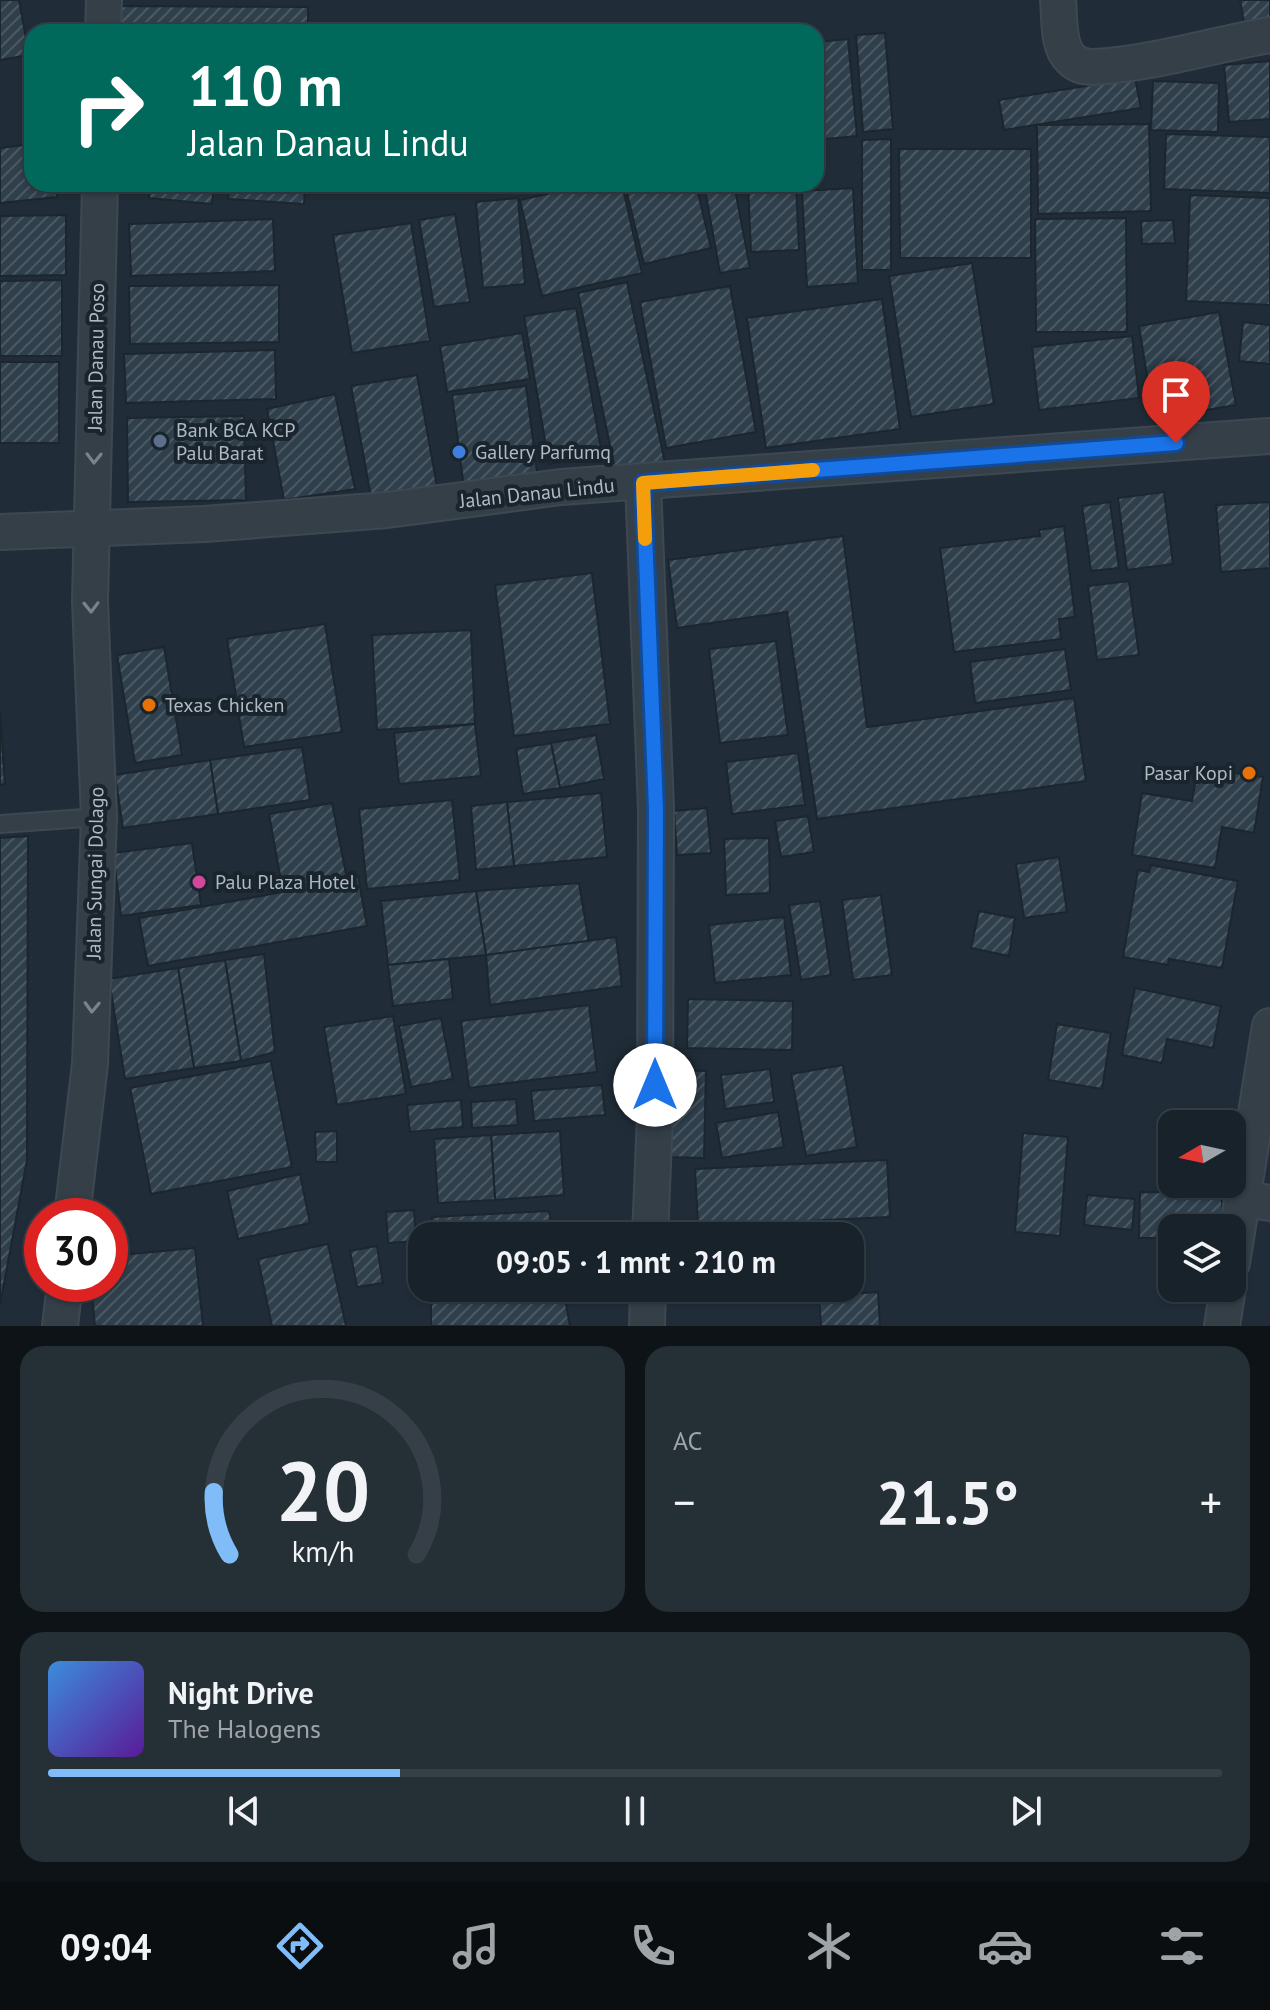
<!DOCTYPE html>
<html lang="id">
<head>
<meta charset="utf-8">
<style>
  body { margin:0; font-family:"PT Sans",sans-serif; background:#252f36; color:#f1f3f6; height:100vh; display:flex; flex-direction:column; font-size:30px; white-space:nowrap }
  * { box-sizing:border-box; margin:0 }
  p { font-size:26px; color:#9fa4a8 }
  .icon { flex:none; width:44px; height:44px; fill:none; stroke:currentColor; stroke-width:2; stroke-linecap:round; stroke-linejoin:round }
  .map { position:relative; height:1326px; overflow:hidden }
  .drawer { display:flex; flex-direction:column; gap:20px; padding:20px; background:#0d1317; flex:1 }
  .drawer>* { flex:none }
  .guide { position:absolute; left:24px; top:24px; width:800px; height:168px; border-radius:24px; box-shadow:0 2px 6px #0004,0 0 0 2px #363f47; background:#00695c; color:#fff; overflow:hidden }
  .needle { width:52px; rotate:261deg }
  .controls { position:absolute; left:1158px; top:1110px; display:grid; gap:16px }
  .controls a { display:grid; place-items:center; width:88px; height:88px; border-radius:16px; background:#18222a; box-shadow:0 2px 6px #0004,0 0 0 2px #363f47; font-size:40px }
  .speed { position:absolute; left:24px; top:1198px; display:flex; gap:16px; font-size:40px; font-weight:700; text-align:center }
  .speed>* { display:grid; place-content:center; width:104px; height:104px; border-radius:50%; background:#18222a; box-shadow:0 2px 6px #0004,0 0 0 2px #363f47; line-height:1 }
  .speed .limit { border:12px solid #d22; background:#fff; color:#111 }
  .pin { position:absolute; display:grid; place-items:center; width:68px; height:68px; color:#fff; margin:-82px -34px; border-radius:50% 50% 50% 0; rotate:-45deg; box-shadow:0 0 8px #0007 }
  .pin .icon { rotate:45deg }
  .me { position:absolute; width:88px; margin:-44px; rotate:0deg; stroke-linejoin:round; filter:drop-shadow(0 0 6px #0008) }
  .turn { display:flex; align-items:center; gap:28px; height:168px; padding:0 32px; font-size:36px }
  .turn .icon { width:104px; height:104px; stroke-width:2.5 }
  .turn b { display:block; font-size:56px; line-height:68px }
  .big { font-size:60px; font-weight:700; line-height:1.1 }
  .drawer .widget { flex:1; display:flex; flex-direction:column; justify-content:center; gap:12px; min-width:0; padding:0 28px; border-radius:24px; background:#252f36 }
  .drawer .dial { align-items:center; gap:0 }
  .dial svg { height:208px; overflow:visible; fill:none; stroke:#363f47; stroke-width:7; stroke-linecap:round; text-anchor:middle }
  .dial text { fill:#f1f3f6; stroke:none }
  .song { display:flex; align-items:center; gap:24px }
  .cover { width:96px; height:96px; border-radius:12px; background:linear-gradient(135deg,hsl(210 70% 55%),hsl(270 70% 35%)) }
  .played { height:8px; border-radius:4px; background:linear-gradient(90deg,#80bdf8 30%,#363f47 30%) }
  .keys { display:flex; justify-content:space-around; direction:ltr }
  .heat { display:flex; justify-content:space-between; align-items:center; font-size:44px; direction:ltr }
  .drawer .tiles { flex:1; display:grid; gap:20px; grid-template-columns:1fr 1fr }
  .widget:last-child { grid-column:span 2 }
  .trip { position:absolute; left:408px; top:1222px; width:456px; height:80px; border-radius:24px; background:#18222a; box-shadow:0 2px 6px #0004,0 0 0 2px #363f47; font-weight:700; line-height:80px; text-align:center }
  .menu { display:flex; height:128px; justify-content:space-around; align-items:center; background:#0a0e11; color:#9fa4a8 }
  .menu .icon { width:56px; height:56px }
  .menu .current { color:#80bdf8 }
  .menu b { font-size:36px; color:#f1f3f6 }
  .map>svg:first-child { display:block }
  .building { fill:url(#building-hatch); stroke:#1b262f; stroke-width:2 }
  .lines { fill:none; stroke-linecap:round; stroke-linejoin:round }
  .service-casing { stroke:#3d4852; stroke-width:20 }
  .minor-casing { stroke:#3d4852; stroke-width:38 }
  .service { stroke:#343f48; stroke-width:16 }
  .minor { stroke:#343f48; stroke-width:34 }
  .oneway { stroke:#77838d }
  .route-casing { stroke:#114b97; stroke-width:20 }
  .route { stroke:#1a73e8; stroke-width:14 }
  .slow { stroke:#f59e0b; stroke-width:14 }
  .service-dot { fill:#5c6f8a; stroke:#19242d; stroke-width:3 }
  .shop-dot { fill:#3f7fe0; stroke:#19242d; stroke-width:3 }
  .food-dot { fill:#e8710a; stroke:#19242d; stroke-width:3 }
  .hotel-dot { fill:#d1479c; stroke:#19242d; stroke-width:3 }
  .labels { text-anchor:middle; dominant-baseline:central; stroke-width:8; stroke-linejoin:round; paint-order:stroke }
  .street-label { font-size:20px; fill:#aebac5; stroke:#19242d }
  .poi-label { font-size:20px; fill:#aebac5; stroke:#19242d; text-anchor:start }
</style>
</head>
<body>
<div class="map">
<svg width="1270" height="1326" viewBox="0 0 1270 1326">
  <defs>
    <pattern id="building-hatch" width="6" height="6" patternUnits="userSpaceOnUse" patternTransform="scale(2)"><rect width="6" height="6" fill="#2f3f4c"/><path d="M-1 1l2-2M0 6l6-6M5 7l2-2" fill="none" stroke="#4b5964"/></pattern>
  </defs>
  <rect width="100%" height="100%" fill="#202d38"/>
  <g class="building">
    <path d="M0 0H19L29 55 0 60Z"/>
    <path d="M1240 0H1270V24L1245 28Z"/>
    <path d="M119 6 308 7V32H119Z"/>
    <path d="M885 33 893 129 863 132 856 35Z"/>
    <path d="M848 39 857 136 816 140V42Z"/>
    <path d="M1270 61V119L1229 122 1224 65Z"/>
    <path d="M1135 78 1141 108 1004 130 999 100Z"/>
    <path d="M1153 81 1219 83 1218 132 1151 130Z"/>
    <path d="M1149 124 1151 211 1038 214 1037 125Z"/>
    <path d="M1166 134 1270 137V193L1164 189Z"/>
    <path d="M891 139V270H862V140Z"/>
    <path d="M32 144V184H56L57 197 0 203V148Z"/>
    <path d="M899 149H1031V258H900Z"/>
    <path d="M150 184H214L212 204 149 198Z"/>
    <path d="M229 184H305L304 204 228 199Z"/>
    <path d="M592 184H622L642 273 542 296 520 200Z"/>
    <path d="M665 184H696L711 248 644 264 627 193Z"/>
    <path d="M704 184H734L750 268 720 273Z"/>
    <path d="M748 184H796L799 250 751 252Z"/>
    <path d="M853 188 858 283 807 287 802 191Z"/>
    <path d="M1190 195 1270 198V305L1186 301Z"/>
    <path d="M518 198 525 284 483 288 476 202Z"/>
    <path d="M455 214 470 302 434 307 419 220Z"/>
    <path d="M66 215V275L0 276V216Z"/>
    <path d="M1126 218 1127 332H1036L1035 219Z"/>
    <path d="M273 219 275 271 131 276 129 224Z"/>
    <path d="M1173 220 1175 243 1142 244 1141 221Z"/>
    <path d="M411 223 430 341 352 353 333 235Z"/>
    <path d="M972 263 994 404 911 417 889 276Z"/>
    <path d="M62 280V356H0V281Z"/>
    <path d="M627 282 665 463 616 474 578 293Z"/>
    <path d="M279 285V342L130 344 129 286Z"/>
    <path d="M730 286 756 432 666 448 640 302Z"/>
    <path d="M882 299 900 429 766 448 747 318Z"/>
    <path d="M576 308 602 455 549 464 524 316Z"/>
    <path d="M1219 312 1236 405 1154 419 1139 326Z"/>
    <path d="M1243 322 1270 325V364L1239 361Z"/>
    <path d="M522 333 530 379 447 392 440 346Z"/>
    <path d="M1132 336 1139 398 1039 410 1032 347Z"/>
    <path d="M275 350 276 399 126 403 124 354Z"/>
    <rect x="0" y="362" width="59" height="81"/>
    <path d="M417 375 438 492 372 503 351 386Z"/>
    <path d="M526 386 538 479 464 488 452 395Z"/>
    <path d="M335 394 355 489 284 500 267 409Z"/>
    <path d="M244 416 246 500 128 502 127 418Z"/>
    <path d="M1164 492 1173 564 1127 570 1118 498Z"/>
    <path d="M1110 502 1119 568 1091 571 1082 506Z"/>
    <path d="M1270 502V568L1221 572 1216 505Z"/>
    <path d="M1064 526 1075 617 1059 619 1061 639 954 652 940 548 1040 536 1039 530Z"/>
    <path d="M843 536 867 727 1074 698 1086 781 817 819 787 612 677 628 668 560Z"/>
    <path d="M592 573 610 724 514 736 495 585Z"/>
    <path d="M1129 581 1139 655 1097 660 1088 586Z"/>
    <path d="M325 624 342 732 244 747 227 639Z"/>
    <path d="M471 630 475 724 377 730 372 635Z"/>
    <path d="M776 641 788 735 720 743 709 649Z"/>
    <path d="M164 647 182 755 135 763 117 655Z"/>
    <path d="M1065 649 1071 690 975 703 970 662Z"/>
    <path d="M0 711 5 784 0 785Z"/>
    <path d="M475 724 481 776 399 784 394 733Z"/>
    <path d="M596 735 604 779 560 788 551 743Z"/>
    <path d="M551 743 560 788 523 794 516 749Z"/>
    <path d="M302 747 310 800 218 814 210 760Z"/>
    <path d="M798 753 805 805 732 814 726 762Z"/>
    <path d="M210 760 218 814 123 828 115 775Z"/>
    <path d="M1198 767 1263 777 1254 833 1222 827 1215 868 1132 855 1142 793 1192 801Z"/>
    <path d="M601 793 607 857 514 866 507 802Z"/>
    <path d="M452 800 460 880 367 889 359 809Z"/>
    <path d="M507 802 514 866 476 870 471 806Z"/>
    <path d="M332 803 347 879 358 876 367 926 148 966 139 918 283 892 269 814Z"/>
    <path d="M707 808 711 853 677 855 674 811Z"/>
    <path d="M808 816 814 852 781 857 775 821Z"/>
    <path d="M28 836 27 1160 0 1305V838Z"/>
    <path d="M769 838 770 893 726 895 724 839Z"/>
    <path d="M192 843 201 905 121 916 113 853Z"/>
    <path d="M1059 857 1067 912 1024 918 1016 864Z"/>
    <path d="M1151 865 1238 881 1222 968 1169 959 1168 965 1123 957 1138 870 1149 872Z"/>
    <path d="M579 883 589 943 486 955 476 891Z"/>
    <path d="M476 891 486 955 388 965 381 901Z"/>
    <path d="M881 895 892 975 853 980 842 900Z"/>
    <path d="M820 901 831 975 801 980 789 905Z"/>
    <path d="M979 911 1015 918 1009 956 971 948Z"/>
    <path d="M784 917 791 975 715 983 709 925Z"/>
    <path d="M616 937 622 986 490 1005 486 955Z"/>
    <path d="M264 954 275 1052 241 1061 225 960Z"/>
    <path d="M449 959 453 999 393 1006 388 965Z"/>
    <path d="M225 960 241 1061 194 1068 178 968Z"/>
    <path d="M178 968 194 1068 125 1079 109 979Z"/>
    <path d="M1135 988 1221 1006 1213 1048 1167 1039 1162 1063 1122 1055Z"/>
    <path d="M688 999 793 1001 792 1050 687 1048Z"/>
    <path d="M589 1005 597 1072 469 1088 461 1021Z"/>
    <path d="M393 1016 406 1094 337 1105 324 1027Z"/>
    <path d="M441 1018 453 1079 411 1087 399 1026Z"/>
    <path d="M1057 1024 1111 1033 1102 1089 1048 1080Z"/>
    <path d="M271 1061 292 1167 151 1194 130 1088Z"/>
    <path d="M843 1065 857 1147 806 1156 791 1074Z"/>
    <path d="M770 1069 774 1102 725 1109 721 1075Z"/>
    <path d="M670 1070 706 1071 704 1158 668 1157Z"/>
    <path d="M602 1085 605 1115 534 1121 531 1091Z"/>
    <path d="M516 1099 518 1125 472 1128 471 1102Z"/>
    <path d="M461 1100 463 1127 410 1132 407 1105Z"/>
    <path d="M778 1112 784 1147 722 1158 716 1123Z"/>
    <path d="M337 1131V1162H316L315 1132Z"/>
    <path d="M560 1131 564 1195 495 1200 491 1135Z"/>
    <path d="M1023 1133 1068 1137 1060 1236 1015 1232Z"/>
    <path d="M491 1135 495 1200 438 1203 434 1139Z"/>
    <path d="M887 1160 890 1217 698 1226 695 1169Z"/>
    <path d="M300 1174 310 1223 238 1239 227 1191Z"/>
    <path d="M1140 1192 1222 1193V1228H1172V1238H1139Z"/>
    <path d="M1087 1195 1135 1199 1132 1230 1084 1225Z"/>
    <path d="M414 1210 416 1241 388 1243 386 1212Z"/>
    <path d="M549 1211 554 1236H432V1217Z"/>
    <path d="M328 1244 346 1326H272L258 1259Z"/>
    <path d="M377 1246 383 1283 357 1287 350 1251Z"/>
    <path d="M195 1248 203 1326H95L91 1284H110V1256Z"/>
    <path d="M431 1288H563L570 1326H431Z"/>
    <path d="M878 1292 880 1326H821L819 1296Z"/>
  </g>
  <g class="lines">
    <defs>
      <path id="service" d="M0 824 99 817"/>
      <g id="minor">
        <path d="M1058 0C1060 18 1057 46 1071 59 1077 65 1085 67 1093 67 1152 64 1212 45 1270 35"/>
        <path d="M103 32 104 0"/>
        <path d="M643 483 656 809 655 1116 650 1236"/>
        <path d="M0 532 205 524 387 510 561 487 1270 436"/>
        <path d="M1242 1199 1270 1203"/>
        <path d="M72 1216 90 1064 99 817 90 601 100 184"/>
        <path d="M1232 1263 1270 1026"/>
        <path d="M60 1326 65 1284"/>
        <path d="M647 1326 648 1288"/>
        <path d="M1222 1326 1228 1288"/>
      </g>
    </defs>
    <use href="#service" class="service-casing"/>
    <use href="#minor" class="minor-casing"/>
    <use href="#service" class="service"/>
    <use href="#minor" class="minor"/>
  </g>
  <defs><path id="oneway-chevron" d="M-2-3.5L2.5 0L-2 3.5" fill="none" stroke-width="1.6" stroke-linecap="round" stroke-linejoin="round" transform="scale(2)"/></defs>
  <g class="oneway">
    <use href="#oneway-chevron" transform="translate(94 458) rotate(91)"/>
    <use href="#oneway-chevron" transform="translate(91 607) rotate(89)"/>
    <use href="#oneway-chevron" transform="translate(92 1007) rotate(92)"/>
  </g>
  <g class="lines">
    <defs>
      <path id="route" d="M655 1085 656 809 643 483 1176 443"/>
    </defs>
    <use href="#route" class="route-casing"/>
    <use href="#route" class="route"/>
    <path class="slow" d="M645 539 643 483 813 470"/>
  </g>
  <circle class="service-dot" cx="160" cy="441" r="8"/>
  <circle class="shop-dot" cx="459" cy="452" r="8"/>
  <g class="food-dot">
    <circle cx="149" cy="705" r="8"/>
    <circle cx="1249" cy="773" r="8"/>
  </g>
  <circle class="hotel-dot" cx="199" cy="882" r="8"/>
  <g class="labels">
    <g class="street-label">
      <text transform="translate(96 357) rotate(-89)">Jalan Danau Poso</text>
      <text transform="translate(537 493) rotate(-6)">Jalan Danau Lindu</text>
      <text transform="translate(95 873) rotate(-89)">Jalan Sungai Dolago</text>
    </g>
    <g class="poi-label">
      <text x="176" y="430">Bank BCA KCP<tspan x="176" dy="23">Palu Barat</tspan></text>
      <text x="475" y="452">Gallery Parfumq</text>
      <text x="165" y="705">Texas Chicken</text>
      <text x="1233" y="773" text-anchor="end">Pasar Kopi</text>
      <text x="215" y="882">Palu Plaza Hotel</text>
    </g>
  </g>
</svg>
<div class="controls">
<a><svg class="needle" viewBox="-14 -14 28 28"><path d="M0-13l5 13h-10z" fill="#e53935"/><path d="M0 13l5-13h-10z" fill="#9fa4a8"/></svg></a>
<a><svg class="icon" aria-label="layers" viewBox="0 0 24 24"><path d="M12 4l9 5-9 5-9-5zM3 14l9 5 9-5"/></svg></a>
</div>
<div class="speed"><div class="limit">30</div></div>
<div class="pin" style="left:1176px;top:443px;background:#d93025"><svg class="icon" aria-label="arrive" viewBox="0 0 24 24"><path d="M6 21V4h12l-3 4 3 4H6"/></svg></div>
<svg class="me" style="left:655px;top:1085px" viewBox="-20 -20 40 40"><circle r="19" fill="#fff"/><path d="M0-13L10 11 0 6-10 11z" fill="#1a73e8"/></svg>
<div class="trip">09:05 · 1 mnt · 210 m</div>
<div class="guide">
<div class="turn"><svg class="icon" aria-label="right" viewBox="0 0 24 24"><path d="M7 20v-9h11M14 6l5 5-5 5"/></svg><div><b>110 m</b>Jalan Danau Lindu</div></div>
</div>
</div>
<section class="drawer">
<div class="tiles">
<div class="widget dial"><svg viewBox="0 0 100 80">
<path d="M14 69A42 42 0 1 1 86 69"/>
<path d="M14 69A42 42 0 0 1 8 45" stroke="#80bdf8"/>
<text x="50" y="56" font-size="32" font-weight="700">20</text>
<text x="50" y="72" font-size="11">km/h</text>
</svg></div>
<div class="widget"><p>AC</p>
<div class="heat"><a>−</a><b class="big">21.5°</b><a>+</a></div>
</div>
<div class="widget">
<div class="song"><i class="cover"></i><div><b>Night Drive</b><p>The Halogens</p></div></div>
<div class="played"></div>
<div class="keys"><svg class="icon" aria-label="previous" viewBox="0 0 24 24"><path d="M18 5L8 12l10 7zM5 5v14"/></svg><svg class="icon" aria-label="pause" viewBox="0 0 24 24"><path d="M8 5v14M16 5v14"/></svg><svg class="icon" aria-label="next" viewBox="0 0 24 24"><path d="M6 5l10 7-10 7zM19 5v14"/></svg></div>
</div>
</div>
</section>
<nav class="menu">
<b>09:04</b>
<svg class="icon current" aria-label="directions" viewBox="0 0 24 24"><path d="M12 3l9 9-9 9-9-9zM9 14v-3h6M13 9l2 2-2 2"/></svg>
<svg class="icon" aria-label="music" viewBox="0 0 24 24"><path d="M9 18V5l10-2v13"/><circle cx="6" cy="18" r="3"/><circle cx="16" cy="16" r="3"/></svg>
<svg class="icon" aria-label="phone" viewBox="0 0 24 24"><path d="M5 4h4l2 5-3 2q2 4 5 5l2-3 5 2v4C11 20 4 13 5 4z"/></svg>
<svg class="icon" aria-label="climate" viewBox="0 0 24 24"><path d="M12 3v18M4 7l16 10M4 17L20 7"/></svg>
<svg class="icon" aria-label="car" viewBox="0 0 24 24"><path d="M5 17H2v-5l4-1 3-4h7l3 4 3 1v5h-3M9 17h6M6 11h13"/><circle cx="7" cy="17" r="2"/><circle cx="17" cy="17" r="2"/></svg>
<svg class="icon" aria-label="filters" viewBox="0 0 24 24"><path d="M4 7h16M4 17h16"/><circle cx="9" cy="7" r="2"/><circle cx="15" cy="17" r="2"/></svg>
</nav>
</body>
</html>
